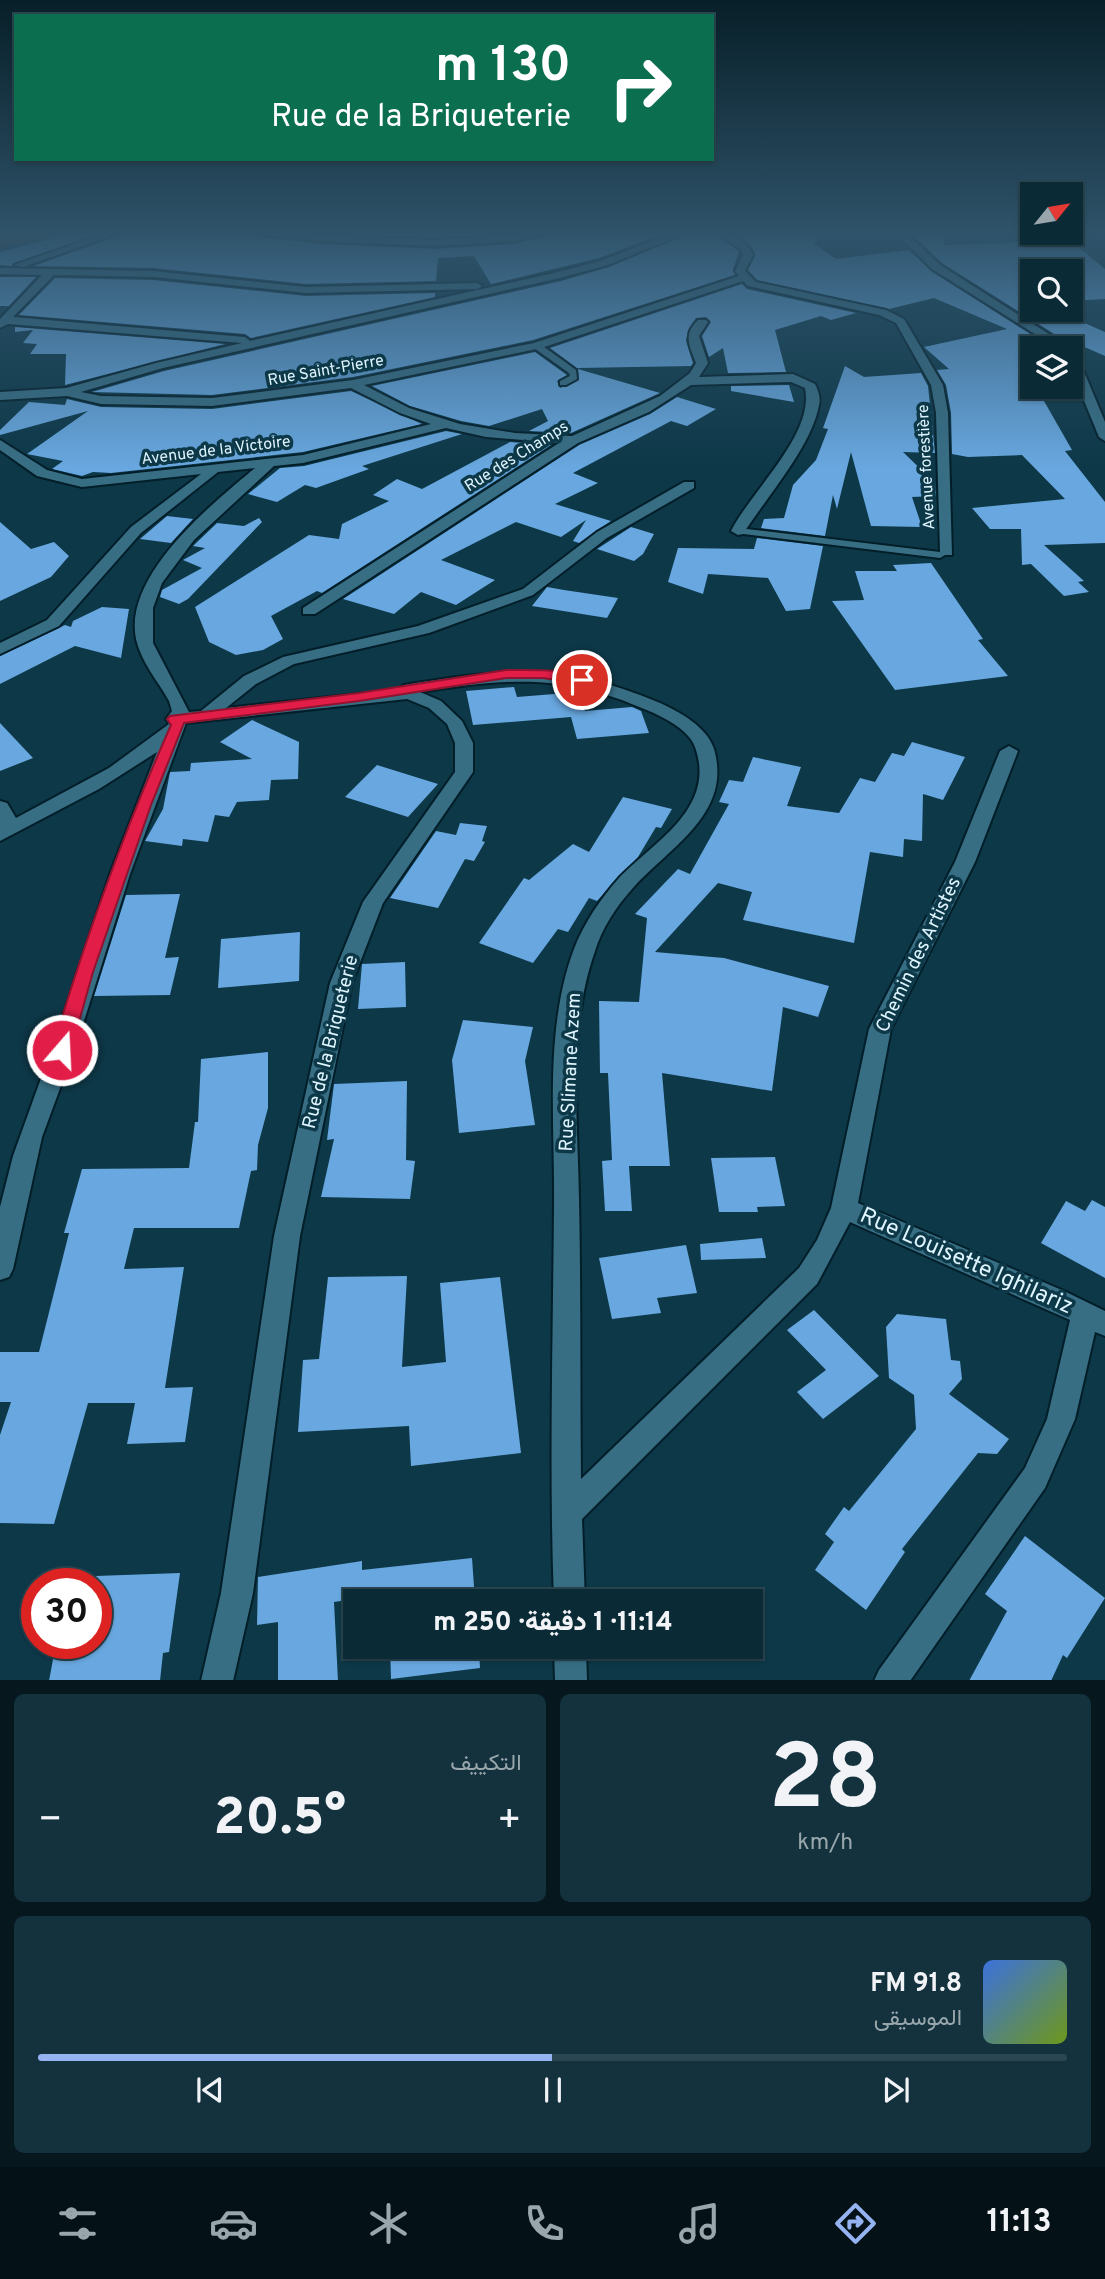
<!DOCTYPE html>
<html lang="ar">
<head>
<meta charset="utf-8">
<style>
  body { margin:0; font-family:Overpass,Vazirmatn,sans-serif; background:#13323e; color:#f1f3f6; direction:rtl; height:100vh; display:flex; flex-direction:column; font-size:26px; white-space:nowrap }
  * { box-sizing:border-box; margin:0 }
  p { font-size:23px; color:#99a7ad }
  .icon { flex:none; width:38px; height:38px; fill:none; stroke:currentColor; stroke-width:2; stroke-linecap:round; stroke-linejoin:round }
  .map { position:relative; height:1680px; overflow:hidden; direction:ltr }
  .side { display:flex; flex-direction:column; gap:14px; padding:14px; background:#06171e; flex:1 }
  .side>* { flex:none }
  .guide { position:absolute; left:14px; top:14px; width:700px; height:147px; border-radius:0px; box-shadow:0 2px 5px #0004,0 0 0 2px #2a4651; direction:rtl; background:#0b6e4f; color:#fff; overflow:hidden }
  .needle { width:46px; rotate:60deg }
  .controls { position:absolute; left:1020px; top:182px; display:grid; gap:14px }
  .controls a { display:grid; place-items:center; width:63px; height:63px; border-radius:0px; background:#0a2a36; box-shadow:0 2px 5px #0004,0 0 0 2px #2a4651; font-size:35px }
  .speed { position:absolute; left:21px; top:1568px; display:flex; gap:14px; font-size:35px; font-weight:700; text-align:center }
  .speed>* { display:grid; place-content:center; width:91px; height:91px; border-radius:50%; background:#0a2a36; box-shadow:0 2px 5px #0004,0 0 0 2px #2a4651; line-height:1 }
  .speed .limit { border:10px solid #d22; background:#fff; color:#111 }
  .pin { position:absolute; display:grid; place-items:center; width:60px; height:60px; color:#fff; margin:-30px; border:4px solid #fff; border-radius:50%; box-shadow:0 2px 7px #0007 }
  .me { position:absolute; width:77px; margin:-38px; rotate:19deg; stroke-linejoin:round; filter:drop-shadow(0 0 5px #0008) }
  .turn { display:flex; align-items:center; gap:24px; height:147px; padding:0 28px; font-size:32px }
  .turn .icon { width:91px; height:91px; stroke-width:2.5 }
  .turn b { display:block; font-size:49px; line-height:60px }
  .big { font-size:52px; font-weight:800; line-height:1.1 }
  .side .tile { flex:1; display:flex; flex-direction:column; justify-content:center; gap:10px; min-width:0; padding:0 24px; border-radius:10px; background:#13323e }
  .side .dial { align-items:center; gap:0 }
  .dial b { font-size:91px; line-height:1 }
  .song { display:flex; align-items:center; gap:21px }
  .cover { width:84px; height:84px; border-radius:10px; background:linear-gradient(135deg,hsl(220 70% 55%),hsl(80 70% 35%)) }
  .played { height:7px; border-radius:4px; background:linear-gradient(90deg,#95b2f1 50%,#2a4651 50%) }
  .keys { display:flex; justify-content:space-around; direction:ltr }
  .heat { display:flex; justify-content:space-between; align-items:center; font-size:38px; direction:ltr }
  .side .tiles { flex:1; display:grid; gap:14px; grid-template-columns:1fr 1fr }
  .tile:last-child { grid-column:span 2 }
  .trip { position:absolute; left:343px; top:1589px; width:420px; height:70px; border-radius:0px; background:#0a2a36; box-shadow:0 2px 5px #0004,0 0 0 2px #2a4651; font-weight:800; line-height:70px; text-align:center; direction:rtl }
  .tab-bar { display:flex; height:112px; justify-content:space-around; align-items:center; background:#041116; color:#99a7ad }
  .tab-bar .icon { width:49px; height:49px }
  .tab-bar .on { color:#95b2f1 }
  .tab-bar b { font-size:32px; color:#f1f3f6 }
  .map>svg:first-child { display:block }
  .green { fill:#692c05 }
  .building { fill:#68a7df }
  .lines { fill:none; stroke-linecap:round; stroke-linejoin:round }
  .service-casing { stroke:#021e29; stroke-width:4 }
  .minor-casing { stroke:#021e29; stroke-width:4 }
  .service { fill:#386e84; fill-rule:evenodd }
  .minor { fill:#386e84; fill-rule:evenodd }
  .route { fill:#e11d48; stroke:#92132f; stroke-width:2 }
  .labels { text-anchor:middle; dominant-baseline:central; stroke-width:7; stroke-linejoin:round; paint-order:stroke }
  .far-street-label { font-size:16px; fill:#def4fe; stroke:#0d3848 }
  .street-label { font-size:19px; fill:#def4fe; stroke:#0d3848 }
  .near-street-label { font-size:23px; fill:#def4fe; stroke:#0d3848 }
</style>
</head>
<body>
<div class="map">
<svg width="1105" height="1681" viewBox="0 0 1105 1681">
  <rect width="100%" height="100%" fill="#0d3848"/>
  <path class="green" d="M0 232H78L0 247Z"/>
  <g class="building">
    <path d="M78 232H101L12 266 0 265V252Z"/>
    <path d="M126 232H231L317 244 436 249 514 244 561 232H668L599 258 491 284 474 256 438 258 436 281 306 284 153 268 34 266Z"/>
    <path d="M298 232H519L436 237Z"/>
    <path d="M692 232H714L739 252 733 270 735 275 533 340 353 377 212 395 92 392 164 371 561 281 609 267Z"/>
    <path d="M731 232H820L814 244 836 259 909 250 931 271 1043 342 1032 345V387H1036L1072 450 1065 451 1105 502V543L1044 545 1084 581 1078 582 1089 592 1064 596 1031 564 1022 565 1021 529H990L972 508 1065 499 1022 455 968 457 952 454 951 413 946 385 937 370 949 369 924 347 1007 329 934 298 889 309 757 280 748 270 755 256 753 249Z"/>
    <path d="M910 232H946L944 245 1071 241 1105 269V299L1071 301V271H1032V310H1055L1105 332V356L1080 345 1070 344 942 263Z"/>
    <path d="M0 277H36L9 306H0Z"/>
    <path d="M55 278 153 280 306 296 435 293V297L251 338 245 334 19 315Z"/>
    <path d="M742 284 747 289 856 313 831 320 821 316 775 330 786 372 728 373 723 348 709 357 702 336 711 322 706 317 696 318 688 330 686 341 693 363 691 366 577 368 550 348Z"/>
    <path d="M15 327 225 344 65 385 66 354H30L37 344 23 343 33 330 15 332Z"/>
    <path d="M535 352 567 375 557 381 560 388 579 380 578 369 660 393 571 433 529 431 548 421 542 409 489 426 461 421 410 406 372 386Z"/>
    <path d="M845 366 864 377 921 373 928 386 935 453 903 452 935 483 936 496 912 497 922 527 871 526 851 452 837 509 833 495 825 536 761 528 764 519 784 518 793 485 816 460 828 429 823 428Z"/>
    <path d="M789 385 794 402 731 391V386Z"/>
    <path d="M351 391 422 424 303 452 111 473 93 472 82 476 52 469 63 461 27 454 88 411 0 435V430L29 402 65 405 67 399 101 407 212 409Z"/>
    <path d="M677 397 716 409 687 426 671 421 573 473 598 483 555 504 611 521 579 543 573 541 586 520 561 537 516 522 441 560 495 580 456 605 421 592 394 614 343 599 579 445 650 414Z"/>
    <path d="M446 431 462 434 362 466 369 469 316 488 305 485 277 502 248 494 280 468 304 466Z"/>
    <path d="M510 442 551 445 322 593 317 591 271 616 283 639 263 650 236 655 209 642 195 607 309 535 339 539 342 524 389 501 373 495 397 479 422 489Z"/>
    <path d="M167 516 193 519 171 543 140 539Z"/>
    <path d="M259 518 262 522 188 599 179 604 160 597 162 590 202 568 183 560 205 548 193 546 217 523 244 526Z"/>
    <path d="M0 522 31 549 54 542 69 556 51 577 0 601Z"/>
    <path d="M631 527 654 534 643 554 634 561 597 549Z"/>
    <path d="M757 538 823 546 810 609 786 611 768 578 708 574 703 594 668 582 678 548 754 549Z"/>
    <path d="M931 563 983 639 978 640 1008 676 895 690 832 601 864 600 855 571H897L893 565Z"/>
    <path d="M547 587 564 590 618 598 607 618 532 606Z"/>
    <path d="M102 607 129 609 121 658 75 646 0 684V656L65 625 71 627 73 621Z"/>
    <path d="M514 687 517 697 579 692 585 711 632 707 641 711 649 733 577 739 571 717 473 725 466 691Z"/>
    <path d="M252 720 299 742 298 779 271 780 269 800 237 802 229 817 215 815 208 842 183 839 182 846 145 841 163 809 170 772 190 771 191 763 252 759 220 742Z"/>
    <path d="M0 723 33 758 0 771Z"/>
    <path d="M912 742 965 757 943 800 923 794 922 841 904 839 903 857 870 852 854 943 743 920 752 892 718 883 655 952 724 958 829 986 818 1017 783 1007 772 1091 662 1073 670 1166H629L632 1211H605L602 1161 612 1160 608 1073H600L599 1001 639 1002 647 918 635 914 678 869 690 874 729 804 719 802 729 780 743 782 753 757 801 767 787 806 839 813 860 778 875 782 892 753 904 756Z"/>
    <path d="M377 765 438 784 408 817 345 797Z"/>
    <path d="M623 797 672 809 661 828 656 827 638 857 597 901 589 898 568 932 558 929 533 963 479 943 524 878 529 880 573 844 589 852Z"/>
    <path d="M460 823 487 826 482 841 485 842 474 861 465 859 438 908 390 898 436 831 456 835Z"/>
    <path d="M180 894 165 958 179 957 170 995 94 996 126 895Z"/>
    <path d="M300 932 299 981 218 988 221 939Z"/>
    <path d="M405 962 406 1007 358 1009 362 964Z"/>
    <path d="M463 1020 533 1027 525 1061 535 1125 459 1133 452 1060Z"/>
    <path d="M268 1052V1108L258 1145 257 1170 251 1171 239 1228H134L124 1269 184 1267 165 1388 193 1387 185 1442 127 1444 135 1403H88L54 1524 0 1523V1435L11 1402H0V1352H39L69 1233H64L82 1169 189 1168 195 1122H198L201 1059Z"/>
    <path d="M407 1081 406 1160 415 1161 410 1199 321 1197 334 1139 327 1140 334 1084Z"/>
    <path d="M775 1157 785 1206 757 1207 758 1212H719L711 1158Z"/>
    <path d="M1092 1200 1105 1207V1278L1041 1243 1066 1201 1085 1211Z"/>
    <path d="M762 1238 766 1258 701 1260 700 1244Z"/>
    <path d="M686 1245 697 1293 657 1298 661 1313 612 1319 599 1258Z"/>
    <path d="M407 1276 402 1367 446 1362 440 1283 500 1277 521 1453 411 1466 409 1426 298 1432 303 1360 319 1359 328 1277Z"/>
    <path d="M814 1310 879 1376 823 1419 797 1392 826 1370 787 1330Z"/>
    <path d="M897 1314 946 1319 951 1360 960 1361 962 1379 949 1394 1009 1439 997 1454 978 1453 902 1549 905 1552 866 1610 815 1570 834 1542 825 1534 844 1507 849 1511 916 1429 914 1395 889 1378 886 1327Z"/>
    <path d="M1025 1536 1105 1598 1067 1658 1063 1655 1051 1681H969L1007 1611 985 1594Z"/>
    <path d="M472 1558 475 1601H388V1594L334 1602 338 1681H278V1622L257 1625 258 1577 362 1561V1570Z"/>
    <path d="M180 1573 169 1652 163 1653 160 1681H49L56 1643H96V1576Z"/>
    <path d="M390 1647H479L480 1668 391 1679Z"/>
  </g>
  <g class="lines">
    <defs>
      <g id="service">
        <path d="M534 344H540L576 370 577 379 566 385H560V381L570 376 569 373 534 348Z"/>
        <path d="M738 528 940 552 945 555 940 558 735 533V529Z"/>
      </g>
      <g id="minor">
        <path d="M109 232H123L23 267 14 265Z"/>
        <path d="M234 232 436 240 558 232 514 241 436 246 317 241Z"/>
        <path d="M675 232H689L608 265 560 278 163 368 81 392 101 396 212 398 353 380 534 343 739 276 735 271 743 255 741 250 717 232C731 232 748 241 753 255L745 271 756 282 886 310 904 319 943 385 948 413 952 555H942L940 552 936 413 931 385 896 323 879 315 748 286 743 281 541 348 364 385 409 408 460 424 515 433 572 436 660 396 690 373 696 363C689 346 683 334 698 320H706L708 322 699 336 708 363 699 377 793 374 815 384C818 390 821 398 819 405 812 446 766 498 743 534L738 535 731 531C751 491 815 434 805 388L791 382 691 385 649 412 578 443 315 614H303V608L559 443 486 437 446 428 303 463 274 466 194 540 162 583 153 608V643L189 712 201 711 244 676 283 657 418 626 523 589 597 532 684 482H694V488L607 538 533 595 429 633 294 664 256 684 226 708 396 690 404 685C503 669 565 662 660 703 680 712 707 727 714 749 733 814 668 848 632 889 616 907 602 928 595 951 567 1030 578 1118 579 1200 581 1293 580 1386 581 1479L799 1268 817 1240 831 1208 869 1029 955 862 1000 751 1009 746 1018 751 975 862 891 1029 858 1203 1064 1291 1105 1311V1336L1095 1332 1075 1419 1045 1488 910 1681H874L879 1670 1025 1468 1047 1419 1070 1320 850 1222 817 1284 582 1519 585 1601H554C549 1470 553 1337 554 1205 555 1121 544 1029 574 949 584 923 601 898 619 878 654 842 717 808 695 747 689 730 665 718 649 711 564 673 509 678 420 692L441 701 462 721 473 743V772L383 903 352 983 300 1236 253 1593 233 1681H201L221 1593 274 1236 330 983 363 902 455 772V743L447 724 429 708 407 699 186 723 130 874 79 1037 42 1137 13 1269 9 1277 0 1280V1207L13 1156 56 1037 110 874 157 752 99 789 0 841V801L7 803 16 818 109 768 169 724 166 719 172 711 169 701C158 681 141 662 136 639 123 575 212 504 255 468L218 472 141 533 59 626 0 654V643L47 620 131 527 201 474 82 487 37 476 0 450V440L47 470 82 479 303 455 431 424 400 413 351 388 212 406 101 404 67 396 0 400V392L66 388 156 363 242 343 8 324 0 328V319L42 275 0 274V268L153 271 306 287 477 283 482 286 477 289 306 293 153 277 54 275 13 317 245 337 250 341 554 273 600 261Z"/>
        <path d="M895 232H905L940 265 1071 348H1057L932 269Z"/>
        <path d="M1071 352 1077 355 1105 422V441L1099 437 1071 369Z"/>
        <path d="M554 1647H586L587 1681H555Z"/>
      </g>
    </defs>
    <use href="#service" class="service-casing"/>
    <use href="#minor" class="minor-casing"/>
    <use href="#service" class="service"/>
    <use href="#minor" class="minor"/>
  </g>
  <linearGradient id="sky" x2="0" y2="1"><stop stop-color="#071f28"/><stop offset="0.5" stop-color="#2f536a"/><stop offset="1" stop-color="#2f536a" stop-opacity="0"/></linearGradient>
  <rect width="1105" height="467" fill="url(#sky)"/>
  <path class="route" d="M506 670C526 670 574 668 589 680L582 684 543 678H506L359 701 184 723 151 805 93 972 71 1050 62 1057 55 1055 52 1050C85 939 124 831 171 725L167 719 170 716 359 693Z"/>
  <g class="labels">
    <g class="far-street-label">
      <text transform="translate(326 371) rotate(-10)">Rue Saint-Pierre</text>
      <text transform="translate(216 451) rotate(-7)">Avenue de la Victoire</text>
      <text transform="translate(517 457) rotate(-32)">Rue des Champs</text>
      <text transform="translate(927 467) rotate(-93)">Avenue forestière</text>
    </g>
    <g class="street-label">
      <text transform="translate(919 955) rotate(-64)">Chemin des Artistes</text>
      <text transform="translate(331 1042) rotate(-76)">Rue de la Briqueterie</text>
      <text transform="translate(571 1072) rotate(-87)">Rue Slimane Azem</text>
    </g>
    <g class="near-street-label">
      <text transform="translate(966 1262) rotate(24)">Rue Louisette Ighilariz</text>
    </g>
  </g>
</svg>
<div class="controls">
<a><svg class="needle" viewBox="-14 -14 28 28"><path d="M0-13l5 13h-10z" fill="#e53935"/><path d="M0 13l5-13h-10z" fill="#99a7ad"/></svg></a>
<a><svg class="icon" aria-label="search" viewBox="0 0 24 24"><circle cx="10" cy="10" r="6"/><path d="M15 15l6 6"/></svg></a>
<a><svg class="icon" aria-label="layers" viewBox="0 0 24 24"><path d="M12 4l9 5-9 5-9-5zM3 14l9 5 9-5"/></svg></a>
</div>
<div class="speed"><div class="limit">30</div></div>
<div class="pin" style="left:582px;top:680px;background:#d93025"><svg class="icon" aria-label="arrive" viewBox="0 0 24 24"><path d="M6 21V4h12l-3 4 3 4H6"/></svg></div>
<svg class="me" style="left:62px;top:1050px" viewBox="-20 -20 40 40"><circle r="17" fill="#e11d48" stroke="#fff" stroke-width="3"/><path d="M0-11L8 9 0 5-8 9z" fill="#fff"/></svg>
<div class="trip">11:14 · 1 دقيقة · 250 m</div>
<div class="guide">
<div class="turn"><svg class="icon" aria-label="right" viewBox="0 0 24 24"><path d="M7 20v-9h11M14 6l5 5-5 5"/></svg><div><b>130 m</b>Rue de la Briqueterie</div></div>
</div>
</div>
<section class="side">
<div class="tiles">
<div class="tile dial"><b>28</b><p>km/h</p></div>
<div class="tile"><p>التكييف</p>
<div class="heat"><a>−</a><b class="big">20.5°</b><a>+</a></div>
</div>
<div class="tile">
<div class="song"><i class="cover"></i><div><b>91.8 FM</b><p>الموسيقى</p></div></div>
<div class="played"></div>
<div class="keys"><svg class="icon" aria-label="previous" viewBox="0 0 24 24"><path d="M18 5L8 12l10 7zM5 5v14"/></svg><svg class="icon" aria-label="pause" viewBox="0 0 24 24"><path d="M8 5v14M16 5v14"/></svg><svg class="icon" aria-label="next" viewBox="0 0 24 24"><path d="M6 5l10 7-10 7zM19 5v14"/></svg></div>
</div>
</div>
</section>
<nav class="tab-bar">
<b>11:13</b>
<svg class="icon on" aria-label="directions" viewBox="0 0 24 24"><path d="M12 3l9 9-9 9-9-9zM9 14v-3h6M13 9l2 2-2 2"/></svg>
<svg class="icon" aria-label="music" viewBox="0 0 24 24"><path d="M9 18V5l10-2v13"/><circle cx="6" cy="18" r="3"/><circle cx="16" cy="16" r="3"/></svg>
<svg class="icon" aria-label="phone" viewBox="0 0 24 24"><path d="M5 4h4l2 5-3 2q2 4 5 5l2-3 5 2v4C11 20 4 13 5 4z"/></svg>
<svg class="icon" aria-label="climate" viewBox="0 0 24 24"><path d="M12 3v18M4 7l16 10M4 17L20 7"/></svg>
<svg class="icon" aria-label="car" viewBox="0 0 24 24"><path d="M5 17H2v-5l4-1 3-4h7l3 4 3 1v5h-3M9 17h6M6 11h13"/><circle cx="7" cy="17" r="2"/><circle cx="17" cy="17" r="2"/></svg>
<svg class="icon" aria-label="filters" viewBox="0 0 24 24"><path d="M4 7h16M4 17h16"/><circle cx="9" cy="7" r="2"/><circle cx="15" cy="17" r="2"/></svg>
</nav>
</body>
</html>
